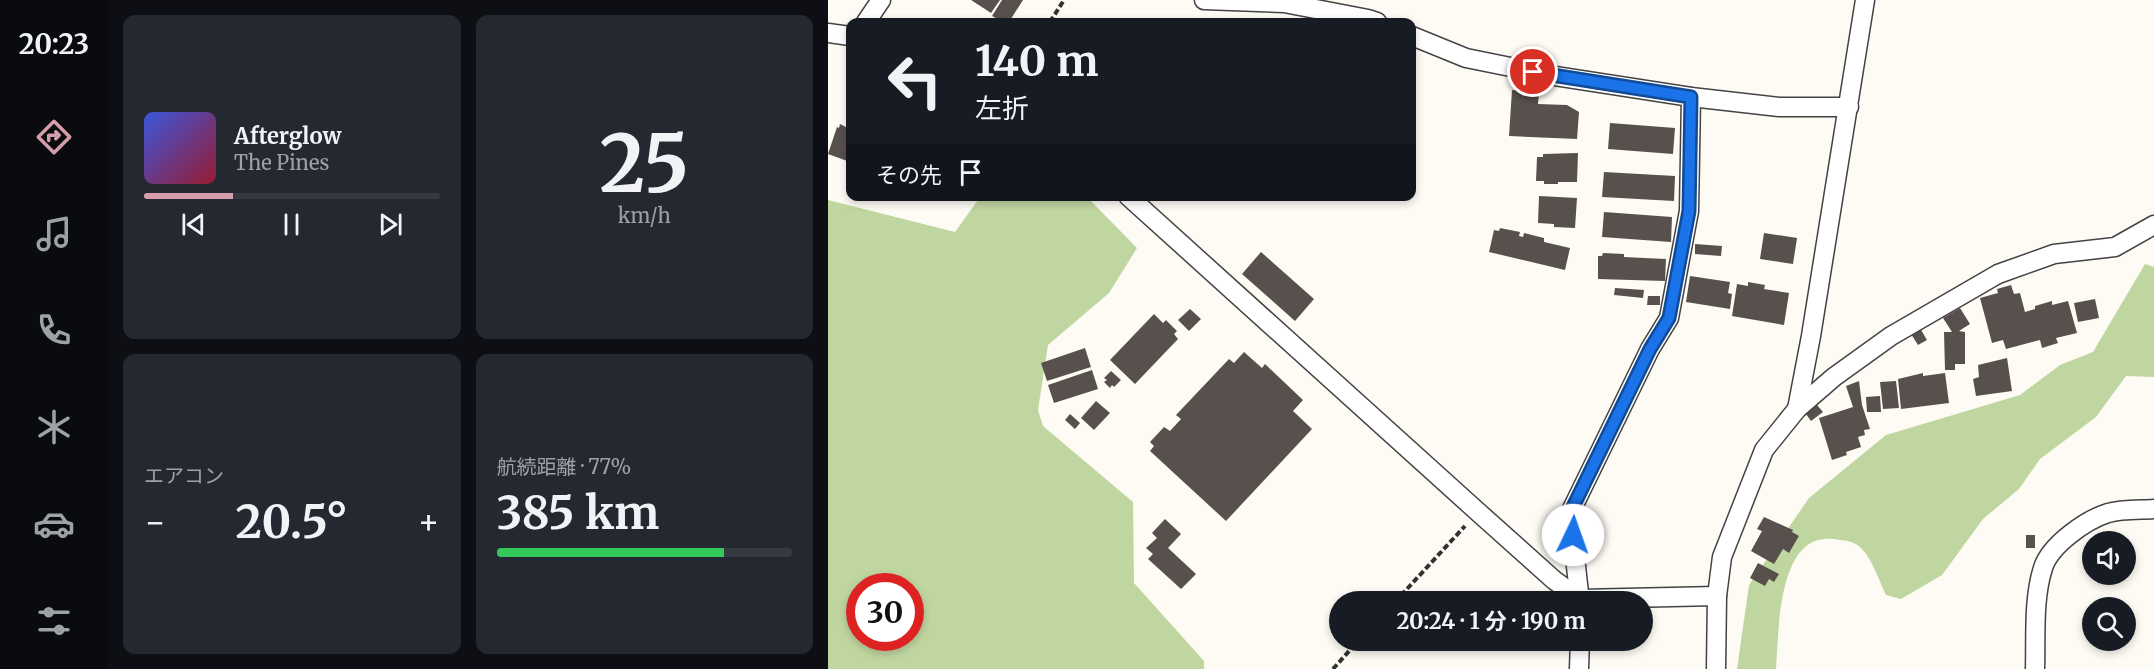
<!DOCTYPE html>
<html lang="ja">
<head>
<meta charset="utf-8">
<style>
  body { margin:0; font-family:Merriweather,"Noto Sans JP",serif; background:#242831; color:#f1f3f6; height:100vh; display:flex; flex-direction:column; font-size:22px; white-space:nowrap }
  * { box-sizing:border-box; margin:0 }
  p { font-size:20px; color:#9ea1a6 }
  .icon { flex:none; width:33px; height:33px; fill:none; stroke:currentColor; stroke-width:2; stroke-linecap:round; stroke-linejoin:round }
  .map { position:relative; flex:1; overflow:hidden }
  .panel { display:flex; flex-direction:column; gap:15px; padding:15px; background:#0d0f14; width:720px }
  .panel>* { flex:none }
  .guide { position:absolute; left:18px; top:18px; width:570px; height:183px; border-radius:12px; box-shadow:0 3px 9px #0003; background:#171b24; color:#f1f3f6; overflow:hidden }
  .fabs { position:absolute; left:1254px; top:531px; display:grid; gap:12px }
  .fabs a { display:grid; place-items:center; width:54px; height:54px; border-radius:50%; background:#171b24; box-shadow:0 3px 9px #0003; font-size:30px }
  .speed { position:absolute; left:18px; top:573px; display:flex; gap:12px; font-size:30px; font-weight:700; text-align:center }
  .speed>* { display:grid; place-content:center; width:78px; height:78px; border-radius:50%; background:#171b24; box-shadow:0 3px 9px #0003; line-height:1 }
  .speed .limit { border:9px solid #d22; background:#fff; color:#111 }
  .pin { position:absolute; display:grid; place-items:center; width:51px; height:51px; color:#fff; margin:-26px; border:3px solid #fff; border-radius:50%; box-shadow:0 2px 6px #0007 }
  .me { position:absolute; width:66px; margin:-33px; rotate:3deg; stroke-linejoin:round; filter:drop-shadow(0 0 4px #0008) }
  .turn { display:flex; align-items:center; gap:21px; height:126px; padding:0 30px; font-size:27px }
  .turn .icon { width:78px; height:78px; stroke-width:2.5 }
  .turn b { display:block; font-size:42px; line-height:51px }
  .then { display:flex; align-items:center; height:57px; padding:0 30px; background:#0003; gap:12px; font-size:22px }
  .big { font-size:45px; font-weight:700; line-height:1.1 }
  .panel .tile { flex:1; display:flex; flex-direction:column; justify-content:center; gap:9px; min-width:0; padding:0 21px; border-radius:12px; background:#242831 }
  .panel .dial { align-items:center; gap:0 }
  .dial b { font-size:78px; line-height:1 }
  .song { display:flex; align-items:center; gap:18px }
  .cover { width:72px; height:72px; border-radius:9px; background:linear-gradient(135deg,hsl(230 70% 55%),hsl(350 70% 35%)) }
  .played { height:6px; border-radius:3px; background:linear-gradient(90deg,#d69daa 30%,#363941 30%) }
  .keys { display:flex; justify-content:space-around; direction:ltr }
  .heat { display:flex; justify-content:space-between; align-items:center; font-size:33px; direction:ltr }
  .charge { height:9px; border-radius:4px; background:linear-gradient(90deg,#34c759 77%,#363941 0) }
  .panel .tiles { flex:1; display:grid; gap:15px; grid-template-columns:repeat(2,1fr) }
  .trip { position:absolute; left:501px; top:591px; width:324px; height:60px; border-radius:30px; background:#171b24; box-shadow:0 3px 9px #0003; font-weight:700; line-height:60px; text-align:center }
  main { display:flex; flex:1; min-height:0 }
  .menu { display:flex; flex-direction:column; width:108px; justify-content:space-around; align-items:center; background:#090b0e; color:#9ea1a6 }
  .menu .icon { width:42px; height:42px }
  .menu .selected { color:#d69daa }
  .menu b { font-size:27px; color:#f1f3f6 }
  .map>svg:first-child { display:block }
  .forest { fill:#c0d6a0; fill-rule:evenodd }
  .building { fill:#58504d }
  .lines { fill:none; stroke-linecap:round; stroke-linejoin:round }
  .minor-casing { stroke:#434343; stroke-width:21 }
  .path { stroke:#323232; stroke-width:4; stroke-dasharray:6 3; stroke-linecap:butt }
  .minor { stroke:#fff; stroke-width:18 }
  .route-casing { stroke:#114b97; stroke-width:15 }
  .route { stroke:#1a73e8; stroke-width:10 }
</style>
</head>
<body>
<main>
<nav class="menu">
<b>20:23</b>
<svg class="icon selected" aria-label="directions" viewBox="0 0 24 24"><path d="M12 3l9 9-9 9-9-9zM9 14v-3h6M13 9l2 2-2 2"/></svg>
<svg class="icon" aria-label="music" viewBox="0 0 24 24"><path d="M9 18V5l10-2v13"/><circle cx="6" cy="18" r="3"/><circle cx="16" cy="16" r="3"/></svg>
<svg class="icon" aria-label="phone" viewBox="0 0 24 24"><path d="M5 4h4l2 5-3 2q2 4 5 5l2-3 5 2v4C11 20 4 13 5 4z"/></svg>
<svg class="icon" aria-label="climate" viewBox="0 0 24 24"><path d="M12 3v18M4 7l16 10M4 17L20 7"/></svg>
<svg class="icon" aria-label="car" viewBox="0 0 24 24"><path d="M5 17H2v-5l4-1 3-4h7l3 4 3 1v5h-3M9 17h6M6 11h13"/><circle cx="7" cy="17" r="2"/><circle cx="17" cy="17" r="2"/></svg>
<svg class="icon" aria-label="filters" viewBox="0 0 24 24"><path d="M4 7h16M4 17h16"/><circle cx="9" cy="7" r="2"/><circle cx="15" cy="17" r="2"/></svg>
</nav>
<section class="panel">
<div class="tiles">
<div class="tile">
<div class="song"><i class="cover"></i><div><b>Afterglow</b><p>The Pines</p></div></div>
<div class="played"></div>
<div class="keys"><svg class="icon" aria-label="previous" viewBox="0 0 24 24"><path d="M18 5L8 12l10 7zM5 5v14"/></svg><svg class="icon" aria-label="pause" viewBox="0 0 24 24"><path d="M8 5v14M16 5v14"/></svg><svg class="icon" aria-label="next" viewBox="0 0 24 24"><path d="M6 5l10 7-10 7zM19 5v14"/></svg></div>
</div>
<div class="tile dial"><b>25</b><p>km/h</p></div>
<div class="tile"><p>エアコン</p>
<div class="heat"><a>−</a><b class="big">20.5°</b><a>+</a></div>
</div>
<div class="tile"><p>航続距離 · 77%</p><b class="big">385 km</b><div class="charge"></div></div>
</div>
</section>
<div class="map">
<svg width="1326" height="669" viewBox="0 0 1326 669">
  <rect width="100%" height="100%" fill="#fefbf4"/>
  <g class="forest">
    <path d="M152 197H259L309 248 281 293 220 345 210 410 215 426 305 502 306 583 376 661V669H0V200L127 232ZM32 586H82V638H32Z"/>
    <path d="M1317 264 1326 267V377L1298 376 1268 417 1212 459 1191 489 1155 519 1114 575 1073 599 1058 595C1050 579 1041 547 1023 542 1017 540 1010 540 1005 539 949 532 951 633 948 669H909L921 585 981 498 1058 435 1192 395 1232 365 1265 352Z"/>
  </g>
  <g class="building">
    <path d="M143 0H172L163 13Z"/>
    <path d="M174 0H195L181 22H175L164 16Z"/>
    <path d="M684 90 711 92 710 104 739 105 751 112 749 139 681 136Z"/>
    <path d="M782 123 847 128 845 154 780 149Z"/>
    <path d="M12 124 22 129V162L0 154 9 127 11 128Z"/>
    <path d="M750 153 749 182H730V184H716V181H708L709 157H715V154Z"/>
    <path d="M776 172 847 176 846 201 774 197Z"/>
    <path d="M711 196 749 198 747 228 726 227V224L710 223Z"/>
    <path d="M776 212 844 217 843 242 774 237Z"/>
    <path d="M672 228 692 232 691 236 695 237 696 233 716 238V242L742 248 737 270 661 252 666 230 671 231Z"/>
    <path d="M936 233 969 238 965 264 932 259Z"/>
    <path d="M867 244 894 246 893 256 867 254Z"/>
    <path d="M433 252 486 299 467 321 414 274Z"/>
    <path d="M775 253 796 254V257L838 259 837 281 770 279V256H774Z"/>
    <path d="M862 276 902 282 900 293 904 294 902 309 858 302Z"/>
    <path d="M920 282 937 285 936 289 961 293 956 325 904 316 909 284 920 286Z"/>
    <path d="M1183 285 1186 294 1192 293 1197 312 1207 309V306L1224 301V305L1240 301 1249 333 1228 338 1230 343 1214 348 1212 340 1178 349 1175 340 1164 343 1152 298 1170 293 1169 289Z"/>
    <path d="M787 288 816 290 815 298 786 295Z"/>
    <path d="M820 296H832V305H819Z"/>
    <path d="M1267 299 1271 318 1250 322 1246 303Z"/>
    <path d="M1132 308 1142 324 1131 331 1137 332V364H1127V370H1117L1116 332H1124L1115 318Z"/>
    <path d="M362 309 373 319 361 331 350 320Z"/>
    <path d="M326 314 335 323 338 320 349 331 346 334 350 339 307 384 282 360Z"/>
    <path d="M1092 328 1099 340 1090 345 1083 334Z"/>
    <path d="M257 348 263 367 219 381 213 363Z"/>
    <path d="M416 352 434 368 437 364 475 400 465 411 484 429 398 521 322 451 326 446 322 442 336 427 342 431 353 419 348 415 401 359 406 363Z"/>
    <path d="M1179 358 1184 391 1148 396 1145 379 1151 377 1150 365Z"/>
    <path d="M264 370 270 389 226 403 220 385Z"/>
    <path d="M283 371 293 380 286 387 284 385 282 388 276 382 279 380 276 378Z"/>
    <path d="M1095 373V376L1117 373 1121 403 1073 409 1070 379Z"/>
    <path d="M1031 381 1034 405 1042 429 1036 430 1037 435 1030 437 1033 447 1018 452 1019 455 1004 460 991 418 1025 407 1018 386Z"/>
    <path d="M1068 381 1071 408 1055 409 1052 382Z"/>
    <path d="M1052 396 1053 412H1039L1038 397Z"/>
    <path d="M268 401 282 413 266 430 253 418Z"/>
    <path d="M989 405 995 412 983 421 978 414Z"/>
    <path d="M242 414 252 423 247 429 237 420Z"/>
    <path d="M936 517 965 530 964 532 971 536 961 553 955 549 946 564 923 551 934 531 929 529Z"/>
    <path d="M337 519 353 534 340 548 368 574 353 589 320 559 325 554 318 548 329 538 324 533Z"/>
    <rect x="1198" y="535" width="9" height="13"/>
    <path d="M930 563 951 574 946 582 941 579 937 586 922 578Z"/>
  </g>
  <g class="lines">
    <defs>
      <g id="minor">
        <path d="M376 0 456 3 540 19 549 22"/>
        <path d="M38 22 53 0"/>
        <path d="M0 33 22 36"/>
        <path d="M584 36 638 58 727 76 863 97 951 107H1021"/>
        <path d="M300 196 650 512 726 580 752 599 889 596"/>
        <path d="M969 409 983 336 1037 0"/>
        <path d="M752 602 742 513 822 349 841 318 861 211 863 97"/>
        <path d="M751 669 752 640"/>
        <path d="M888 669 889 596 894 557 936 450 969 409 1006 377 1063 336 1170 274 1226 254 1287 247 1326 225"/>
        <path d="M1207 669C1208 637 1205 599 1215 568 1222 545 1258 520 1280 513 1294 509 1312 510 1326 509"/>
      </g>
    </defs>
    <use href="#minor" class="minor-casing"/>
    <g class="path">
      <path d="M222 22 236 0"/>
      <path d="M567 602 637 526"/>
      <path d="M505 669 531 640"/>
    </g>
    <use href="#minor" class="minor"/>
  </g>
  <g class="lines">
    <defs>
      <path id="route" d="M705 72 863 97 861 211 841 318 822 349 742 513 745 535"/>
    </defs>
    <use href="#route" class="route-casing"/>
    <use href="#route" class="route"/>
  </g>
</svg>
<div class="fabs">
<a><svg class="icon" aria-label="sound" viewBox="0 0 24 24"><path d="M4 9h4l5-4v14l-5-4H4zM17 9q2 3 0 6"/></svg></a>
<a><svg class="icon" aria-label="search" viewBox="0 0 24 24"><circle cx="10" cy="10" r="6"/><path d="M15 15l6 6"/></svg></a>
</div>
<div class="speed"><div class="limit">30</div></div>
<div class="pin" style="left:705px;top:72px;background:#d93025"><svg class="icon" aria-label="arrive" viewBox="0 0 24 24"><path d="M6 21V4h12l-3 4 3 4H6"/></svg></div>
<svg class="me" style="left:745px;top:535px" viewBox="-20 -20 40 40"><circle r="19" fill="#fff"/><path d="M0-13L10 11 0 6-10 11z" fill="#1a73e8"/></svg>
<div class="trip">20:24 · 1 分 · 190 m</div>
<div class="guide">
<div class="turn"><svg class="icon" aria-label="left" viewBox="0 0 24 24"><path d="M17 20v-9H6M10 6l-5 5 5 5"/></svg><div><b>140 m</b>左折</div></div>
<div class="then">その先<svg class="icon" aria-label="arrive" viewBox="0 0 24 24"><path d="M6 21V4h12l-3 4 3 4H6"/></svg></div>
</div>
</div>
</main>
</body>
</html>
